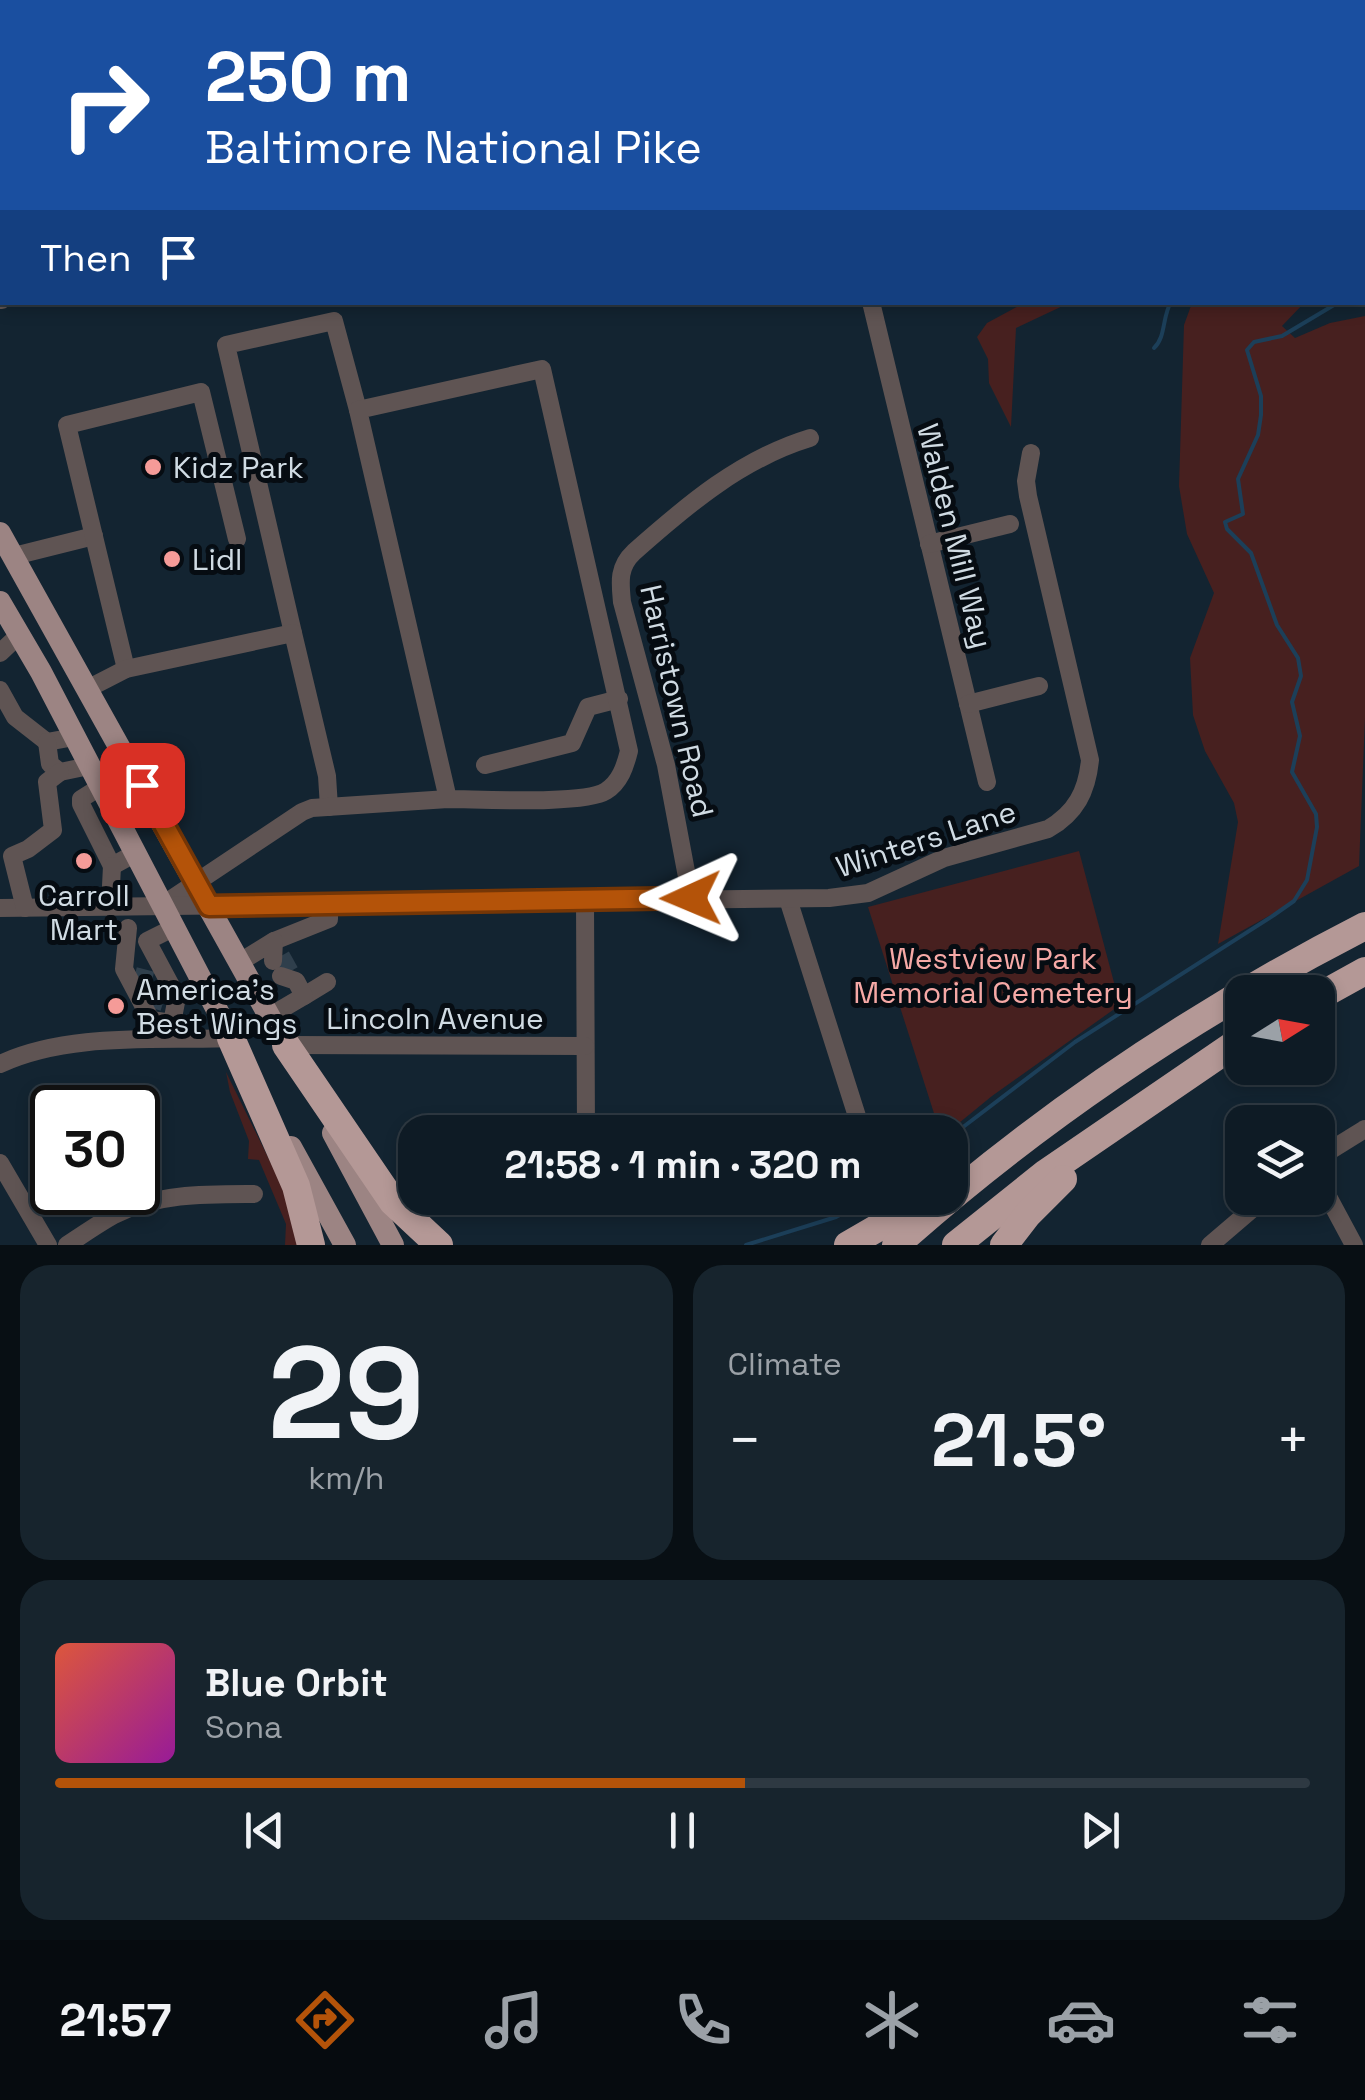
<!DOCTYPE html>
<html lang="en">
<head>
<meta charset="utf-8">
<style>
  body { margin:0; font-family:"Space Grotesk",sans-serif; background:#17242d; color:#f1f3f6; height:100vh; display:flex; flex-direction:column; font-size:38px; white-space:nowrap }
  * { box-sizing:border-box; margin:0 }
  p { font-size:32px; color:#9ba1a7 }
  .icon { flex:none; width:55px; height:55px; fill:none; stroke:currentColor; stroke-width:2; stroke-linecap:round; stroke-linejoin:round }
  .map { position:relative; height:1245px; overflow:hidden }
  .panel { display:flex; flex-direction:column; gap:20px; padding:20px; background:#080f14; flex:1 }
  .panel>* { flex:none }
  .guide { position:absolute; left:0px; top:0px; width:1365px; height:305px; box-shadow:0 5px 15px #0003,0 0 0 2px #2e3942; background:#1a4fa0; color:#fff; overflow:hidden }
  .needle { width:65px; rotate:79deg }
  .controls { position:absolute; left:1225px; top:975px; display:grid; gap:20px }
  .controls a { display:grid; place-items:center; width:110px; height:110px; border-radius:20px; background:#0e1b25; box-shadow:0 5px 15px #0003,0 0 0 2px #2e3942; font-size:50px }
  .speed { position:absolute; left:30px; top:1085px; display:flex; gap:20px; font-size:50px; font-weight:700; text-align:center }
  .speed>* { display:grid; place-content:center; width:130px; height:130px; border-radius:50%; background:#0e1b25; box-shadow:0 5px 15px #0003,0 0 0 2px #2e3942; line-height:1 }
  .speed .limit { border:5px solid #111; border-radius:15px; background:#fff; color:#111 }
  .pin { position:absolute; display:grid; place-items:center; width:85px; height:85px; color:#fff; margin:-42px; border-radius:20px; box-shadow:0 5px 15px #0006 }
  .me { position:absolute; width:110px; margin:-55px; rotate:269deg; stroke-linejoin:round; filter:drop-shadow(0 0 8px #0008) }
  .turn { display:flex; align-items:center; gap:35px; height:210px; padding:0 40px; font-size:45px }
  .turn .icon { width:130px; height:130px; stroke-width:2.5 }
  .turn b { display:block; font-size:70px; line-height:85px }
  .then { display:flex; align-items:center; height:95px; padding:0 40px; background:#0003; gap:20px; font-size:38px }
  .big { font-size:75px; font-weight:700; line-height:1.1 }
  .panel .tile { flex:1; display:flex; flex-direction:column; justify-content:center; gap:15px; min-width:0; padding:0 35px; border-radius:30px; background:#17242d }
  .panel .dial { align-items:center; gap:0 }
  .dial b { font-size:130px; line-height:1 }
  .song { display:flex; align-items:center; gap:30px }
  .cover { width:120px; height:120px; border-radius:15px; background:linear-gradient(135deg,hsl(10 70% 55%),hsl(300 70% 35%)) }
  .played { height:10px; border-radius:5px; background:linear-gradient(90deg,#b45309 55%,#2e3942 55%) }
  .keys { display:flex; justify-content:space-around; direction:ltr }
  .heat { display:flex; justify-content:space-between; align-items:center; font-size:55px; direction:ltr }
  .panel .tiles { flex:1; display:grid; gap:20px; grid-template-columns:1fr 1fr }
  .tile:last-child { grid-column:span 2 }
  .trip { position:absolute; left:398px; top:1115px; width:570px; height:100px; border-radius:30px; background:#0e1b25; box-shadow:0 5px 15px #0003,0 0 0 2px #2e3942; font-weight:700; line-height:100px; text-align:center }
  .menu { display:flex; height:160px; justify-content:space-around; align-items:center; background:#060b0f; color:#9ba1a7 }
  .menu .icon { width:70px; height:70px }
  .menu .on { color:#b45309 }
  .menu b { font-size:45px; color:#f1f3f6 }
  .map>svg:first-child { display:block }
  .green { fill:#47201f }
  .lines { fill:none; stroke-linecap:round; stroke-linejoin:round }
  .stream { stroke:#1c3f59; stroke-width:4 }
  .minor-tunnel { stroke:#2f3f4c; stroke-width:18; stroke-dasharray:18 9; stroke-linecap:butt }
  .minor { stroke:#5f5453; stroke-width:18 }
  .major { stroke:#9c8483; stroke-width:22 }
  .highway { stroke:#b49896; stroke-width:28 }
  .route-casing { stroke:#753606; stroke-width:25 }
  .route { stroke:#b45309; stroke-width:18 }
  .poi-dot { fill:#f59b98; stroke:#060c12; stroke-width:4 }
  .labels { text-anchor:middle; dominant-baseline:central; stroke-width:10; stroke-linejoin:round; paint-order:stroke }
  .poi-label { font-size:30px; fill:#d0dbe3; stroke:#060c12; text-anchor:start }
  .street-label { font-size:30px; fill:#d0dbe3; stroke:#060c12 }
  .park-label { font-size:30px; fill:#f6a9a6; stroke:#060c12 }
</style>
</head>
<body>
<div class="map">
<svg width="1365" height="1245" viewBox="0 0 1365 1245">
  <rect width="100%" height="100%" fill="#132431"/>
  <g class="green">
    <path d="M1120 0H1365V295L1362 2Z"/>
    <path d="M1024 303H1069L1016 328 1011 427 989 383 988 359 977 337 987 323Z"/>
    <path d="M1192 303H1304L1282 326 1295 338 1330 323 1365 316V718L1359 866 1218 944 1238 822 1234 803 1205 751 1193 715 1190 658 1214 593 1187 534 1179 486 1184 325Z"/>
    <path d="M1079 851 1120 1005 992 1096 948 1132H940L868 907Z"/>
    <path d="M226 1072 294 1210 302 1245H285L286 1224 259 1160 248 1159 249 1141 230 1092Z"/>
  </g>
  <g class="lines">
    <g class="stream">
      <path d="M1274 0 1276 2"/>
      <path d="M1362 149 1365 152"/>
      <path d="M1365 166V173"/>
      <path d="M1365 195V208"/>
      <path d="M1362 297H1365"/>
      <path d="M1154 348C1166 337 1162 317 1171 302"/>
      <path d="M950 1137 1075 1042 1274 915 1294 901 1307 880 1317 827 1316 814 1292 772 1300 736 1292 702 1301 676 1298 658 1277 625 1251 553 1227 529 1225 522 1243 514 1238 479 1258 435 1261 415V396L1247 350 1254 342 1282 336 1339 302"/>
      <path d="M746 1245 836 1217 873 1198"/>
    </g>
    <g class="minor-tunnel">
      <path d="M281 956 290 972"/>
      <path d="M141 987 147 964"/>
      <path d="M152 1008 159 986"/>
    </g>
    <g class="minor">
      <path d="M742 0 744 2"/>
      <path d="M1156 0V2"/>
      <path d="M0 102H2"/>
      <path d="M0 239 2 245"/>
      <path d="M0 300H2"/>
      <path d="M871 302 987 782"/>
      <path d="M929 544 1010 524"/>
      <path d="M14 556 94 536"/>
      <path d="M293 633 226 345 334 321 358 410"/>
      <path d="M0 653 19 635"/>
      <path d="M126 669 67 425 201 392 237 539"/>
      <path d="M89 688 126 669 293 633 327 776 329 807"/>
      <path d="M0 690 15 717 47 742 74 737"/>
      <path d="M968 704 1039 686"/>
      <path d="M47 742 50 764 60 772 89 766"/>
      <path d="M485 765 572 743 588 707 619 699"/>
      <path d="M100 787 81 799V804L112 866 134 854"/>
      <path d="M691 898 666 765 622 602C620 582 618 567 634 552 687 505 741 459 810 438"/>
      <path d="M788 899 862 1132"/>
      <path d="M585 900 586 1132"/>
      <path d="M110 906 112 866"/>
      <path d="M161 906 302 812 312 808 448 799 358 410 542 369 629 751C625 767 620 782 606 791 584 805 479 799 448 799"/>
      <path d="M0 908 829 898 868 893 944 858 1048 829C1076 813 1087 791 1090 760L1028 496 1026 481 1031 453"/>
      <path d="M25 908 12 856 28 849 53 830 47 782 60 772"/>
      <path d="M128 928 124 969 151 1020 172 1023 177 997"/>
      <path d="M173 928 147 941 177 997 201 983"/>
      <path d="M274 941 329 919V902"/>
      <path d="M240 962 274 941 273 961"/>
      <path d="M304 996 327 982"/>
      <path d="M270 1016 304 996 296 981 281 976"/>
      <path d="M286 1045 585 1046"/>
      <path d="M0 1064C69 1032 156 1041 231 1038"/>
      <path d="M1318 1158 1365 1129"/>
      <path d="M0 1163 48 1245"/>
      <path d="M1318 1178 1354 1245"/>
      <path d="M433 1199H752"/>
      <path d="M67 1245C82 1235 98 1224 114 1215 157 1193 207 1194 254 1194"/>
      <path d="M1210 1245 1265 1198"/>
    </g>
    <g class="major">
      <path d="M0 533 292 1057"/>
      <path d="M0 602 41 672 240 1054"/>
      <path d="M333 1133 393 1245"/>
      <path d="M291 1147 345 1245"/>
    </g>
    <g class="highway">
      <path d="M1318 997 1365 971"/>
      <path d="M231 1038 296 1186 311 1245"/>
      <path d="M286 1045 393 1202 439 1245"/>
      <path d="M848 1245 929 1198"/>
      <path d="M896 1245C1038 1118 1195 1013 1365 926"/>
      <path d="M956 1245 1046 1173 1242 1039"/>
      <path d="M1004 1245 1028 1214 1063 1179"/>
    </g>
  </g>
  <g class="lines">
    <defs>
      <path id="route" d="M142 785 209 906 691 898"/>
    </defs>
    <use href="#route" class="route-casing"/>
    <use href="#route" class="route"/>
  </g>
  <g class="poi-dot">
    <circle cx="153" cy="467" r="10"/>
    <circle cx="172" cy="559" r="10"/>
    <circle cx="84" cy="861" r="10"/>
    <circle cx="116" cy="1006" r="10"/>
  </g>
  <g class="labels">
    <g class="poi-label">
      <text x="173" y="467">Kidz Park</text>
      <text x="192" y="559">Lidl</text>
      <text x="84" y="895" text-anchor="middle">Carroll<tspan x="84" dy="34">Mart</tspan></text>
      <text x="136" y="989">America's<tspan x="136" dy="34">Best Wings</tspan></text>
    </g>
    <g class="street-label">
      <text transform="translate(955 536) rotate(76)">Walden Mill Way</text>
      <text transform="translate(677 701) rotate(77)">Harristown Road</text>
      <text transform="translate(926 839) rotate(-18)">Winters Lane</text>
      <text x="435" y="1018">Lincoln Avenue</text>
    </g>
    <g class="park-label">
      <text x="993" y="958">Westview Park<tspan x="993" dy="34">Memorial Cemetery</tspan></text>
    </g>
  </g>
</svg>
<div class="controls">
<a><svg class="needle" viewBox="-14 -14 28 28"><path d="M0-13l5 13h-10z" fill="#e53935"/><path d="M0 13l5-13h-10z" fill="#9ba1a7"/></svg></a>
<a><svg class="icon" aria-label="layers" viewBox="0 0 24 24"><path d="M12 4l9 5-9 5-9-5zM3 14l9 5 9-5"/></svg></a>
</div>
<div class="speed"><div class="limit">30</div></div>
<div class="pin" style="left:142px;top:785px;background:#d93025"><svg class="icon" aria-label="arrive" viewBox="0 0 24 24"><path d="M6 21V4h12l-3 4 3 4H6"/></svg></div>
<svg class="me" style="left:691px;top:898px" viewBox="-20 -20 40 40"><path d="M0-17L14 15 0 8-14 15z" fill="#b45309" stroke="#fff" stroke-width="4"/></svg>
<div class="trip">21:58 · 1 min · 320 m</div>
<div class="guide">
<div class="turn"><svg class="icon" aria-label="right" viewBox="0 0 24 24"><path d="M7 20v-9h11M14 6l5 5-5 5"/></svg><div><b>250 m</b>Baltimore National Pike</div></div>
<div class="then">Then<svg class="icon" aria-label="arrive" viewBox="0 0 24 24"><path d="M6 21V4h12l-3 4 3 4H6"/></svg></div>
</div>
</div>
<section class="panel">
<div class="tiles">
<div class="tile dial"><b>29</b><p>km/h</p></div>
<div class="tile"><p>Climate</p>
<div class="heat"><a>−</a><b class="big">21.5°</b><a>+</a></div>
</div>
<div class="tile">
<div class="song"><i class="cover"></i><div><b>Blue Orbit</b><p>Sona</p></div></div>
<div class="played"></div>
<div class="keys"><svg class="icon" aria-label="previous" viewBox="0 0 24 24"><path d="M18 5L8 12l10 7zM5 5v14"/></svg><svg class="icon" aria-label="pause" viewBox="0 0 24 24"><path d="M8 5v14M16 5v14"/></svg><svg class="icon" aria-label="next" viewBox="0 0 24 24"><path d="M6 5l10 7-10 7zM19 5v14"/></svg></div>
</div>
</div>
</section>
<nav class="menu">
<b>21:57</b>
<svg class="icon on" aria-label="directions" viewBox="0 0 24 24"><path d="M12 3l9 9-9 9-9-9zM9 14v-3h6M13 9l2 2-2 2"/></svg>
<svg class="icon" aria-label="music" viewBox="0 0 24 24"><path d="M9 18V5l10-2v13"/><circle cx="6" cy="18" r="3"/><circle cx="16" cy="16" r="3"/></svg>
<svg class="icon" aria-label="phone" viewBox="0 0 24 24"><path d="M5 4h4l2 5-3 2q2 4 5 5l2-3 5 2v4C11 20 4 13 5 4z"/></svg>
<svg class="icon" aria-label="climate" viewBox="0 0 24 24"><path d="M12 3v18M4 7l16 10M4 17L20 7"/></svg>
<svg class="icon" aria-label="car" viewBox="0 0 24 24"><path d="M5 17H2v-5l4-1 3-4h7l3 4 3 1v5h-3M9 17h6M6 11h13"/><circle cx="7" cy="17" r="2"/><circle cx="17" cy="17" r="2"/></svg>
<svg class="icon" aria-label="filters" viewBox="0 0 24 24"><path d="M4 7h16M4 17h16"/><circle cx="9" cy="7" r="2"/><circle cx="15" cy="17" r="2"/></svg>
</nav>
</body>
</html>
